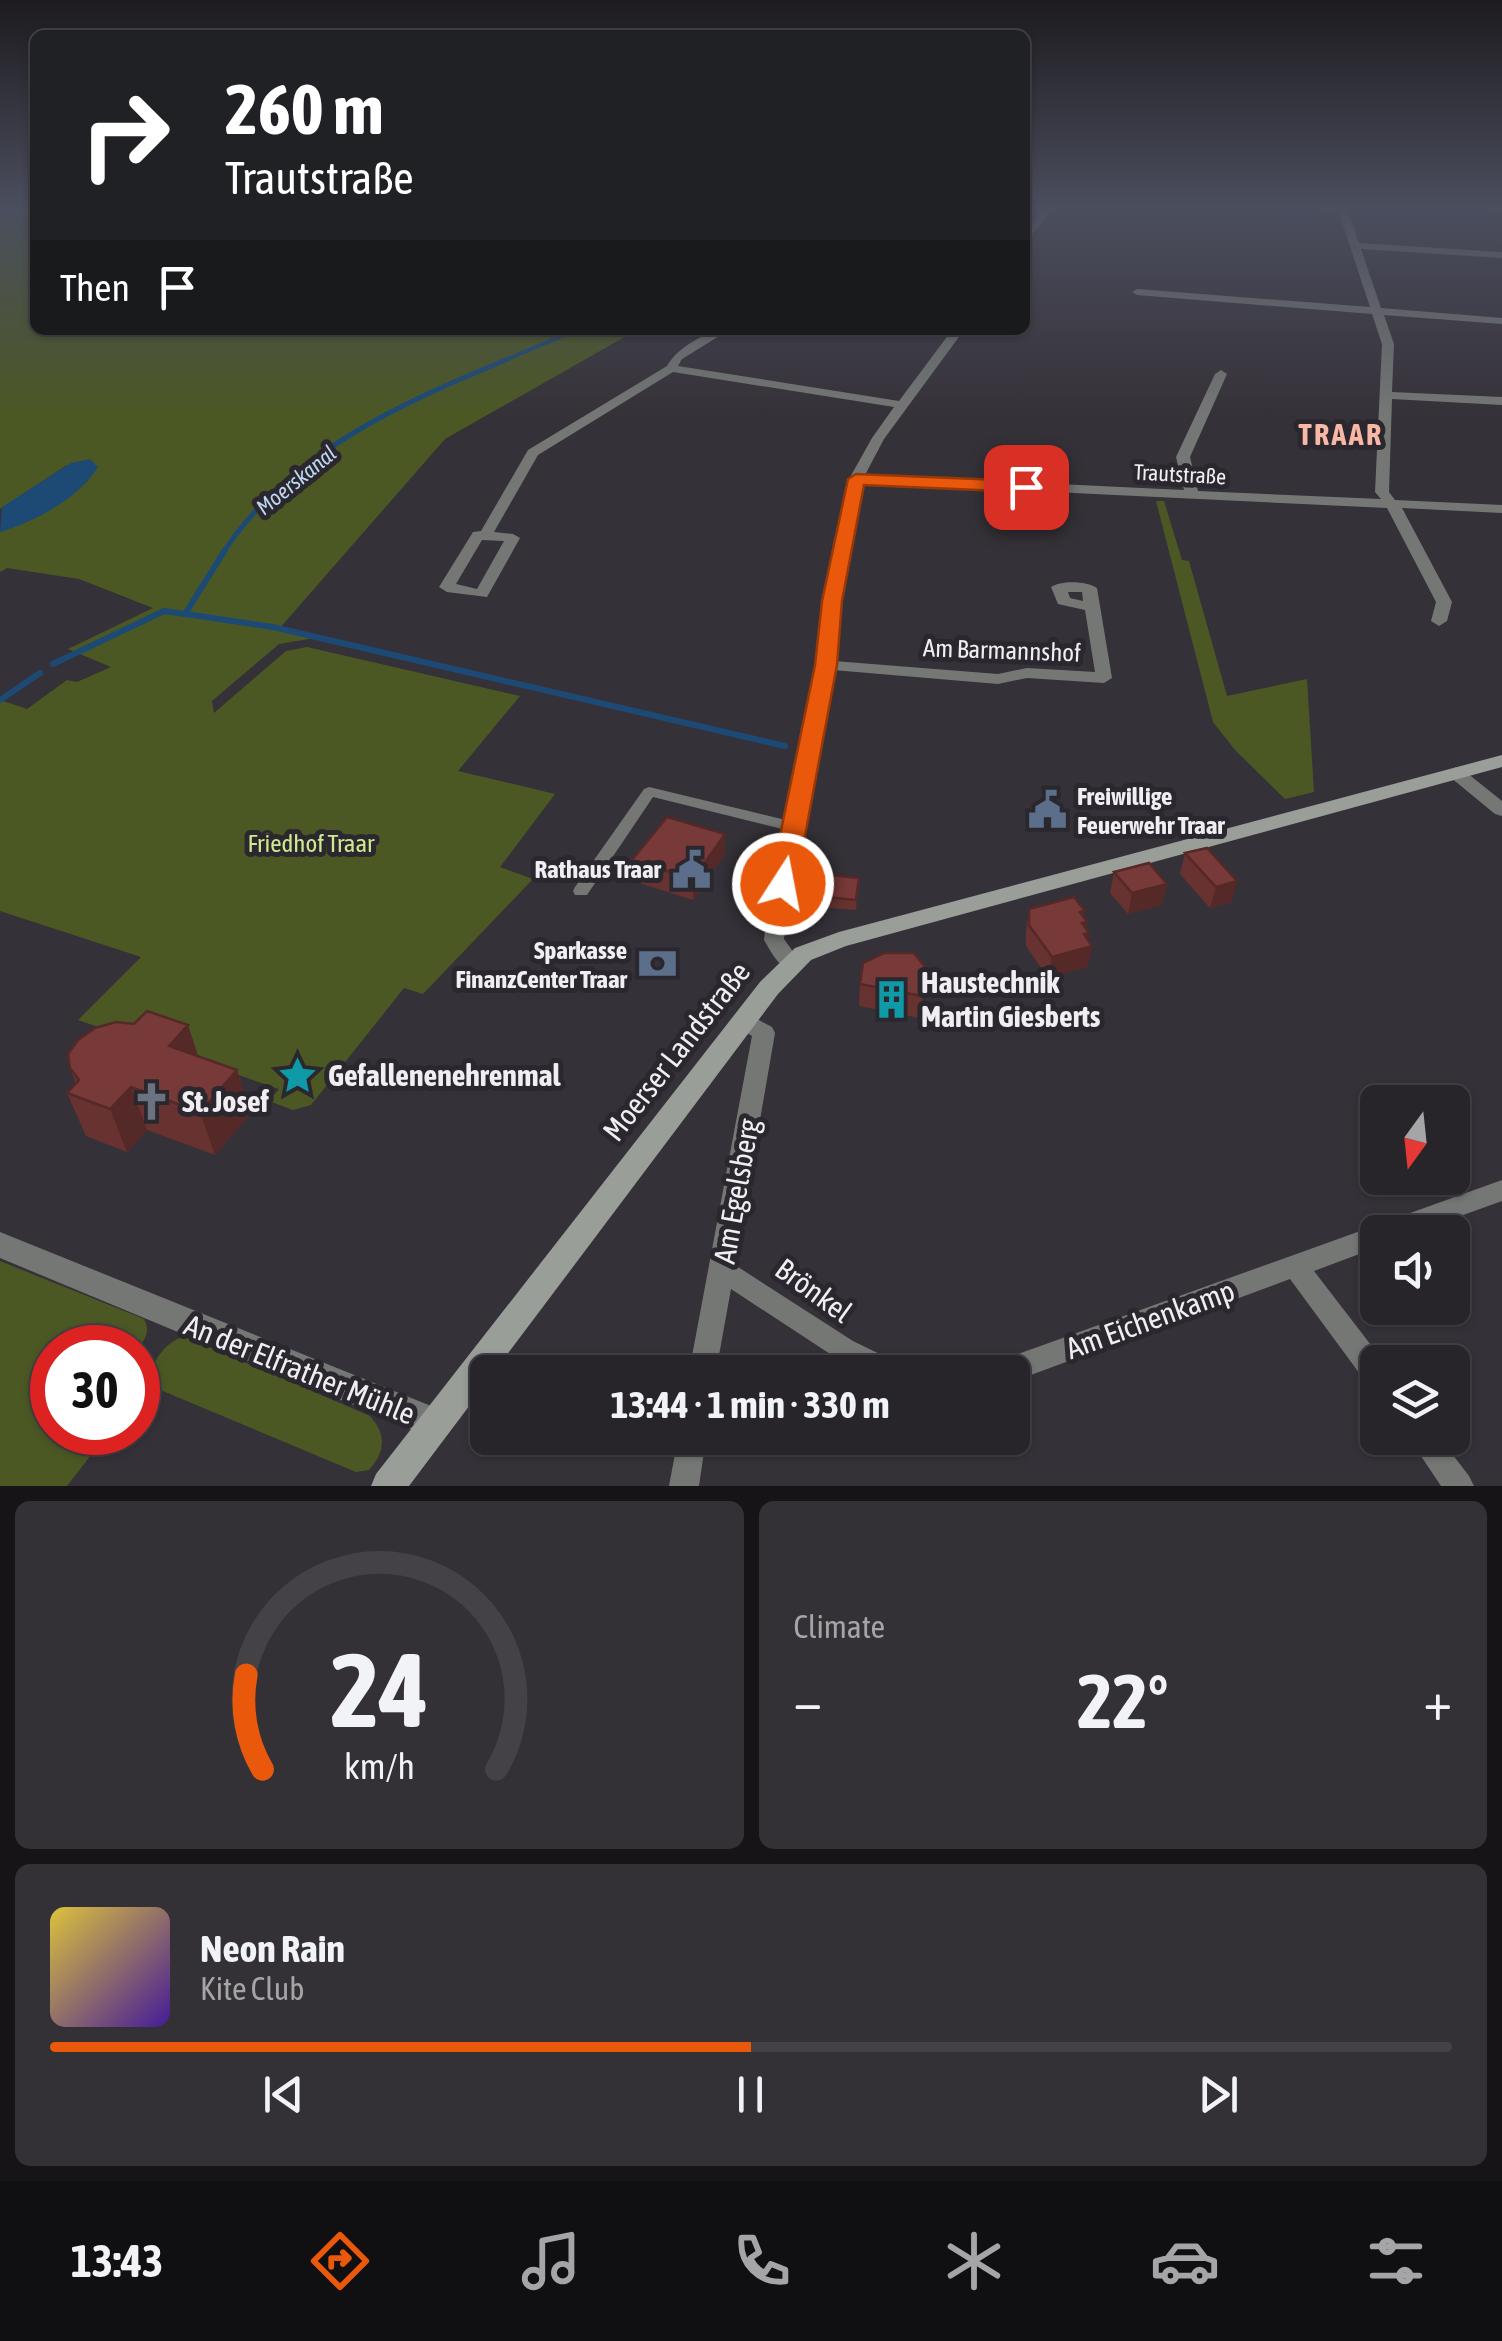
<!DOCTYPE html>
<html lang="en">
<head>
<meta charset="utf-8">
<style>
  body { margin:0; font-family:"Asap Condensed",sans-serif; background:#343136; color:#f1f3f6; height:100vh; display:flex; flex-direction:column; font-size:38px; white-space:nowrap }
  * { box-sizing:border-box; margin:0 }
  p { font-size:32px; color:#a5a5a8 }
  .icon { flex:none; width:55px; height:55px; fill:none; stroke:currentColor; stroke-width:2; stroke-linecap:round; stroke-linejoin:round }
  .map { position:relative; height:1486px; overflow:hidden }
  .sheet { display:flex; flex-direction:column; gap:15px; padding:15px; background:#161417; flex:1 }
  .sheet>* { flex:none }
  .banner { position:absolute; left:30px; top:30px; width:1000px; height:305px; border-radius:15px; box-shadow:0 2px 8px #0004,0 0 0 2px #444247; background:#202124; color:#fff; overflow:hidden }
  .needle { width:65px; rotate:195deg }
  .tools { position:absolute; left:1360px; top:1085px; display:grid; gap:20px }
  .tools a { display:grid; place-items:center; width:110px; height:110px; border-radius:15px; background:#28252a; box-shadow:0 2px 8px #0004,0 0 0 2px #444247; font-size:50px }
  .speed { position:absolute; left:30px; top:1325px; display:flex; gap:20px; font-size:50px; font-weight:700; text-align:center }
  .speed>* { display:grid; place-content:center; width:130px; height:130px; border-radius:50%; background:#28252a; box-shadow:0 2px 8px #0004,0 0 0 2px #444247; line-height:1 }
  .speed .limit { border:15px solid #d22; background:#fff; color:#111 }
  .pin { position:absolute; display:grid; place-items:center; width:85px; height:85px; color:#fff; margin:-42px; border-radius:20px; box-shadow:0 5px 15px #0006 }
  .me { position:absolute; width:110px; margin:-55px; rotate:11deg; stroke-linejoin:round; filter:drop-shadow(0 0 8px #0008) }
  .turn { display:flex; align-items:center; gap:35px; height:210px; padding:0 30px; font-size:45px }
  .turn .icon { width:130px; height:130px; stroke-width:2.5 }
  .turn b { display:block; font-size:70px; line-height:85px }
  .then { display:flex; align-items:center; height:95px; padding:0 30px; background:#0003; gap:20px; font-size:38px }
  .big { font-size:75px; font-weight:700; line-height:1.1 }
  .sheet .card { flex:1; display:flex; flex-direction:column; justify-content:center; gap:15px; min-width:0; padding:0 35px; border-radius:15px; background:#343136 }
  .sheet .dial { align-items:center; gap:0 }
  .dial svg { height:260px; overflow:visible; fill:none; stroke:#444247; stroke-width:7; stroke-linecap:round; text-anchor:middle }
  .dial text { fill:#f1f3f6; stroke:none }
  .song { display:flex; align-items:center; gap:30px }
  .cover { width:120px; height:120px; border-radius:15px; background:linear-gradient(135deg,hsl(50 70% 55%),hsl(260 70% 35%)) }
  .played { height:10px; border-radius:5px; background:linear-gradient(90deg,#ea580c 50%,#444247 50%) }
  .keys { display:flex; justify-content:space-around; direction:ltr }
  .heat { display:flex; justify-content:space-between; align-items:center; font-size:55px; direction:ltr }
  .sheet .tiles { flex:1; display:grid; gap:15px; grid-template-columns:1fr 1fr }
  .card:last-child { grid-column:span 2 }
  .trip { position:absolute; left:470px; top:1355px; width:560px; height:100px; border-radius:15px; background:#28252a; box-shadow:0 2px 8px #0004,0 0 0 2px #444247; font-weight:700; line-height:100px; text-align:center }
  .tabs { display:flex; height:160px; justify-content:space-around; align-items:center; background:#100f11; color:#a5a5a8 }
  .tabs .icon { width:70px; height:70px }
  .tabs .current { color:#ea580c }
  .tabs b { font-size:45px; color:#f1f3f6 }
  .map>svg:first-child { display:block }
  .green { fill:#4b5824 }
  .water { fill:#1d4a75 }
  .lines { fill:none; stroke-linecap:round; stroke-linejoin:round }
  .stream-far2 { stroke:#1d4a75; stroke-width:4 }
  .stream-far1 { stroke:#1d4a75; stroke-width:5 }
  .stream { stroke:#1d4a75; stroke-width:6 }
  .pedestrian { fill:#747774; fill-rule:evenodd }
  .minor { fill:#747774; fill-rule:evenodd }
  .tertiary { fill:#747774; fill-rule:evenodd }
  .secondary { fill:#999e99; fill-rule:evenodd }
  .wall { fill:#673230 }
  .shaded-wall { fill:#542927 }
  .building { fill:#783a38; stroke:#542927; stroke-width:2.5 }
  .route { fill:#ea580c; stroke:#983908; stroke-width:2.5 }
  .labels { text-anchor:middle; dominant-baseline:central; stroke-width:10; stroke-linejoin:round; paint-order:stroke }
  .far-street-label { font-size:22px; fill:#f0eef3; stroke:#2b272e }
  .far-water-label { font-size:22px; font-style:italic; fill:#bed8f3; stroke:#2b272e }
  .street-label { font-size:25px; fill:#f0eef3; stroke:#2b272e }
  .poi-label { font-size:25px; font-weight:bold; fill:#f0eef3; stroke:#2b272e; text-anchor:end }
  .park-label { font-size:25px; fill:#d0e990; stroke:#2b272e }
  .far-district-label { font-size:30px; font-weight:bold; letter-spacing:2.5px; fill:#f9b8a5; stroke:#2b272e }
  .near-poi-label { font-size:30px; font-weight:bold; fill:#f0eef3; stroke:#2b272e; text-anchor:start }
  .near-street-label { font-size:30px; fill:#f0eef3; stroke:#2b272e }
</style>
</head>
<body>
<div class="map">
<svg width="1502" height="1486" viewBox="0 0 1502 1486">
  <rect width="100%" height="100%" fill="#353138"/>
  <g class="green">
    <path d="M0 208H35V330H637L445 439 279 629 315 638 279 644 212 701 214 713 286 651 307 647 520 696 458 771 555 794 500 867 533 879 423 994 404 988 311 1105 293 1110 269 1101 279 1089 78 1020 141 957 0 911V700L27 709 67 680 77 682 111 667 68 649 153 608 79 579 7 568 0 572V532L33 519 88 481 67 465 0 509Z"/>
    <path d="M1156 501H1164L1182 560 1189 561 1227 696 1307 679 1314 792 1285 799 1235 750 1213 722Z"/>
    <path d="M0 1261 144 1319C151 1332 145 1338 138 1349L52 1348V1432L108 1433 67 1486H0Z"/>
    <path d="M184 1336 370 1416C387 1435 385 1452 369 1470L356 1472 158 1389 149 1376C155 1358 165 1343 184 1336Z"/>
  </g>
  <path class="water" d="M90 459 98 467C78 499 36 521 0 532L2 507 71 463Z"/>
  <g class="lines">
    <path class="stream-far2" d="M503 361 576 330"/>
    <path class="stream-far1" d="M223 553C288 453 402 403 508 359"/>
    <g class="stream">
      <path d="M186 614 273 627 785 746"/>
      <path d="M53 664 164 611 185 614 225 550"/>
      <path d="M0 700 40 673"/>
    </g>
    <path class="pedestrian" d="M649 787 794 822 801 827 794 832 653 797 587 895H575L573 891 575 887 644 789Z"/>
    <g class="minor">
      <path d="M1044 208H1054L1025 243V233Z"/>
      <path d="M1314 208H1347L1359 243 1502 252V258L1361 249 1381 308 1502 318V324L1384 315 1394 344 1392 392 1502 397V405L1392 399 1389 492 1395 500 1502 505V513L1402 508 1452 602 1447 621 1439 626 1431 621 1436 602 1387 508 862 483 840 601 834 661 998 674 1027 668 1095 672 1085 610 1058 604 1051 587C1061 580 1087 581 1097 588L1112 678 1104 683 1027 678 998 684 833 670 787 912 784 939 801 963 798 968C781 974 772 953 764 940L767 912 818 665 824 601 849 479 872 438 894 407 673 372 538 455 494 532 513 534 520 538 487 597 447 592 439 587 473 532 481 531 528 450 667 366C678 347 707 330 729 330L682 359 678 366 899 401 952 330H964L884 439 865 475 1184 490 1176 457 1215 374 1221 370 1227 374 1190 457 1198 491 1381 499 1375 492 1382 344 1372 314 1137 295 1132 292 1137 289 1370 307 1339 213ZM482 540 504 541 477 589 456 584ZM1068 592H1082L1083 601 1070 598Z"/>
      <path d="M1489 208H1502V213L1491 210Z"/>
      <path d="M1456 767 1462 769 1502 801V816L1495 814 1450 777 1447 773Z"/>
      <path d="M744 1012 772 1027 775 1033 735 1265 853 1341 898 1363 901 1372 856 1371 731 1289 716 1372H689L752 1036 736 1026 733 1020 736 1014Z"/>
      <path d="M1502 1180V1201L1416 1232H1378V1247L1314 1271 1384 1362H1378V1389L1368 1385 1290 1279 1012 1382V1372H990L994 1363 1004 1359Z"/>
      <path d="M678 1438H706L699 1486H669Z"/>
      <path d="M1409 1438H1440L1469 1476 1474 1486H1441Z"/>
    </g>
    <path class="tertiary" d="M0 1232 446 1412 451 1423 446 1434 435 1439 0 1258Z"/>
    <path class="secondary" d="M1502 755V767L846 946 811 960 778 994 494 1372H488V1381L409 1486H371L376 1474 760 982 795 948 839 932Z"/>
  </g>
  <g class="wall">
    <path d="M1185 853 1232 902 1210 908 1180 874Z"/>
    <path d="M725 854 693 900 633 881 632 860Z"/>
    <path d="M1114 872 1167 884 1162 905 1128 914 1110 893Z"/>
    <path d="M859 878 856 910 804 906 805 895Z"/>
    <path d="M1029 909 1084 917 1087 922 1086 929 1088 967 1048 978 1026 946V930Z"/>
    <path d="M926 968 920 1018 859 1006 860 984Z"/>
    <path d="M198 1056 237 1070 251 1113 215 1155 147 1130 127 1152 86 1136 67 1093 76 1084 70 1068Z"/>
  </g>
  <g class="shaded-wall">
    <path d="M725 834V854L693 900V879Z"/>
    <path d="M1237 881 1232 902 1210 908 1216 887Z"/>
    <path d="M1167 884 1162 905 1128 914 1132 893Z"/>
    <path d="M1085 911 1083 923 1087 922 1085 934 1089 933 1087 947 1092 946 1088 967 1048 978 1052 957 1080 912Z"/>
    <path d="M188 1025 202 1068 169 1046Z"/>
    <path d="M237 1070 251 1113 215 1155 200 1112Z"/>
    <path d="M131 1087 147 1130 127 1152 110 1109Z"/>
  </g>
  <g class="building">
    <path d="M667 817 725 834 693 879 632 860Z"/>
    <path d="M1207 848 1237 881 1216 887 1185 853Z"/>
    <path d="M1149 863 1167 884 1132 893 1114 872Z"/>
    <path d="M809 873 859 878 856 900 805 895Z"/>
    <path d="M1074 897 1085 911 1080 912 1087 922 1082 923 1089 933 1084 934 1092 946 1052 957 1029 925V909Z"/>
    <path d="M884 953H914L926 968 922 996 860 984 863 963Z"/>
    <path d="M147 1011 188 1025 169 1046 237 1070 200 1112 131 1087 110 1109 67 1093 79 1080 70 1068 68 1054 78 1040 95 1028 116 1022 134 1024Z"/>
  </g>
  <linearGradient id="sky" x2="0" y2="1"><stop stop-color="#1d1b1f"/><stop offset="0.5" stop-color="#4b4e5e"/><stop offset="1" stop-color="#4b4e5e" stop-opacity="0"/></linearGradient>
  <rect width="1502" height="416" fill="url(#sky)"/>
  <path class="route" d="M856 474 1026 481 1034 487 1026 492 864 485 842 601 837 665 796 884 783 892 770 884 815 665 822 601 848 479Z"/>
  <defs>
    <symbol id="civic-bare" viewBox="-9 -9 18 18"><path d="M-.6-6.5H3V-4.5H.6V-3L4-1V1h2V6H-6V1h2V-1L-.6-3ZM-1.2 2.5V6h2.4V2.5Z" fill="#5c6f8a" stroke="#2b272e" stroke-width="2.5" paint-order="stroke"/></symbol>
    <symbol id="bank-bare" viewBox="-9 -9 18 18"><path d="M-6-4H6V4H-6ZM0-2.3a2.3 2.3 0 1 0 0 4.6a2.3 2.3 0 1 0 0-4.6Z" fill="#5c6f8a" stroke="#2b272e" stroke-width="2.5" paint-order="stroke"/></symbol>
    <symbol id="building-bare" viewBox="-9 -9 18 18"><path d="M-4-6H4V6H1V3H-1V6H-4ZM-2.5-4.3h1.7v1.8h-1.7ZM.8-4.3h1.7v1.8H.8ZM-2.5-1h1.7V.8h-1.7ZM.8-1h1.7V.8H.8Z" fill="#0f9aa8" stroke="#2b272e" stroke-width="2.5" paint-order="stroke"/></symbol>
    <symbol id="sight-bare" viewBox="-9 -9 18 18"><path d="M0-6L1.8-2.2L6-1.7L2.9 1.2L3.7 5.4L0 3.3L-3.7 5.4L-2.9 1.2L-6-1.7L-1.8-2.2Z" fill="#0f9aa8" stroke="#2b272e" stroke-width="2.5" paint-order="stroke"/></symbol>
    <symbol id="church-bare" viewBox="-9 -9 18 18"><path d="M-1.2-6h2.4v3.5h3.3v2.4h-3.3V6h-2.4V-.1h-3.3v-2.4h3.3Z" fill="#6b7280" stroke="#2b272e" stroke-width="2.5" paint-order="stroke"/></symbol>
  </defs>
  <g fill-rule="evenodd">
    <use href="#civic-bare" x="1020" y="782" width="55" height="55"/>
    <use href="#civic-bare" x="664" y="842" width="55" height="55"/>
    <use href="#bank-bare" x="630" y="936" width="55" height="55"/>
    <use href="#building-bare" x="864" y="972" width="55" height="55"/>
    <use href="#sight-bare" x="270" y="1048" width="55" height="55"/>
    <use href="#church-bare" x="124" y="1074" width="55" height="55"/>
  </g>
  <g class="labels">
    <g class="far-street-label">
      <text transform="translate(1180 474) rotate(3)">Trautstraße</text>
    </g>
    <g class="far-water-label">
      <text transform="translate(296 480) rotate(-39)">Moerskanal</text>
    </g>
    <g class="street-label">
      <text transform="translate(1002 650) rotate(2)">Am Barmannshof</text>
    </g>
    <g class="poi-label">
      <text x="1077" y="796" text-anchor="start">Freiwillige<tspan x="1077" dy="29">Feuerwehr Traar</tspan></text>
      <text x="661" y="869">Rathaus Traar</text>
      <text x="627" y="950">Sparkasse<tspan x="627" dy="29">FinanzCenter Traar</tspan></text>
    </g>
    <g class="park-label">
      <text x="311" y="843">Friedhof Traar</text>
    </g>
    <g class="far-district-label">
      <text x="1341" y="434">TRAAR</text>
    </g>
    <g class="near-poi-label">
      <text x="921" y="982">Haustechnik<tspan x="921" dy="34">Martin Giesberts</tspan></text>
      <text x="328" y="1075">Gefallenenehrenmal</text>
      <text x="182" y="1101">St. Josef</text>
    </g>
    <g class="near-street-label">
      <text transform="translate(676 1051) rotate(-52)">Moerser Landstraße</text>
      <text transform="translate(736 1191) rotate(-80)">Am Egelsberg</text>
      <text transform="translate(814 1290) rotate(36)">Brönkel</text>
      <text transform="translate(1150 1319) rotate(-20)">Am Eichenkamp</text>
      <text transform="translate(300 1369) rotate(22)">An der Elfrather Mühle</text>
    </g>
  </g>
</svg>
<div class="tools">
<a><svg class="needle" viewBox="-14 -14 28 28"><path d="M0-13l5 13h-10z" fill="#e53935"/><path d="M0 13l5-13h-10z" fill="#a5a5a8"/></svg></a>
<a><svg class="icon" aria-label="sound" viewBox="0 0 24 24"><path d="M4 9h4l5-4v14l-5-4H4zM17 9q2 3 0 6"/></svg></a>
<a><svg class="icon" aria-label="layers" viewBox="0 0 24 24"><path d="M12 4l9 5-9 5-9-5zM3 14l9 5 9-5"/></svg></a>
</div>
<div class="speed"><div class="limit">30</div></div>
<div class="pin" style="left:1026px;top:487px;background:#d93025"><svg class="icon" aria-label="arrive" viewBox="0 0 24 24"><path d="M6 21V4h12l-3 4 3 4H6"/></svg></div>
<svg class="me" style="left:783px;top:884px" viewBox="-20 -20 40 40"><circle r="17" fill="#ea580c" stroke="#fff" stroke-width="3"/><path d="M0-11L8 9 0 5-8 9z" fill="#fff"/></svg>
<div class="trip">13:44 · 1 min · 330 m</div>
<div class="banner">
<div class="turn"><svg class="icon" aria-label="right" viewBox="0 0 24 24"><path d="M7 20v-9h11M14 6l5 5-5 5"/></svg><div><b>260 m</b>Trautstraße</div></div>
<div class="then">Then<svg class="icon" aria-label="arrive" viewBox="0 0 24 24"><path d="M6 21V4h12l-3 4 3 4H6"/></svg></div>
</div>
</div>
<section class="sheet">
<div class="tiles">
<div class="card dial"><svg viewBox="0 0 100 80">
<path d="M14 69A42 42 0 1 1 86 69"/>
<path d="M14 69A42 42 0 0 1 9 40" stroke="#ea580c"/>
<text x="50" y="56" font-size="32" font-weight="700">24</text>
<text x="50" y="72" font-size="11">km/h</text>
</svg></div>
<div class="card"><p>Climate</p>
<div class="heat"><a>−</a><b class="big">22°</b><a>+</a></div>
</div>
<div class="card">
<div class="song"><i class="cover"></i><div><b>Neon Rain</b><p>Kite Club</p></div></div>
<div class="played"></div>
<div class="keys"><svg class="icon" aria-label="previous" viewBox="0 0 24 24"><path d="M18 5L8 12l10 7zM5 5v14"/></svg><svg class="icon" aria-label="pause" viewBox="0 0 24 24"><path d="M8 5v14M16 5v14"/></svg><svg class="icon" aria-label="next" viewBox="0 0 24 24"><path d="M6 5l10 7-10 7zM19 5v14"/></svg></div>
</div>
</div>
</section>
<nav class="tabs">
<b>13:43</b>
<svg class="icon current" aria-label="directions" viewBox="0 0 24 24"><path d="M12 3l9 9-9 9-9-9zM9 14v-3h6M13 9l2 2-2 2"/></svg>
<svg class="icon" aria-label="music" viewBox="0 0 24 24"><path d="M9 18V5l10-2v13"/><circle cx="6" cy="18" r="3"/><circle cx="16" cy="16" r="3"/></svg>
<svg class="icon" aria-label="phone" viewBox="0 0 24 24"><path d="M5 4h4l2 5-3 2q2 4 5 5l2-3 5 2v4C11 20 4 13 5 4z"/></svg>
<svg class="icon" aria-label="climate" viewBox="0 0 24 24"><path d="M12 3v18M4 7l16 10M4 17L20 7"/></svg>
<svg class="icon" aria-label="car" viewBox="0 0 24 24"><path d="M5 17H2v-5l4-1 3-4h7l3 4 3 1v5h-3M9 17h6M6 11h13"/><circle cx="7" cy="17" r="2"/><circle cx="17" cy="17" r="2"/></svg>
<svg class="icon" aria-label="filters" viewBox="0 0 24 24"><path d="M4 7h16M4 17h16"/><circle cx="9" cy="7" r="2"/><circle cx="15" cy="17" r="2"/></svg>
</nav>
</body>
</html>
